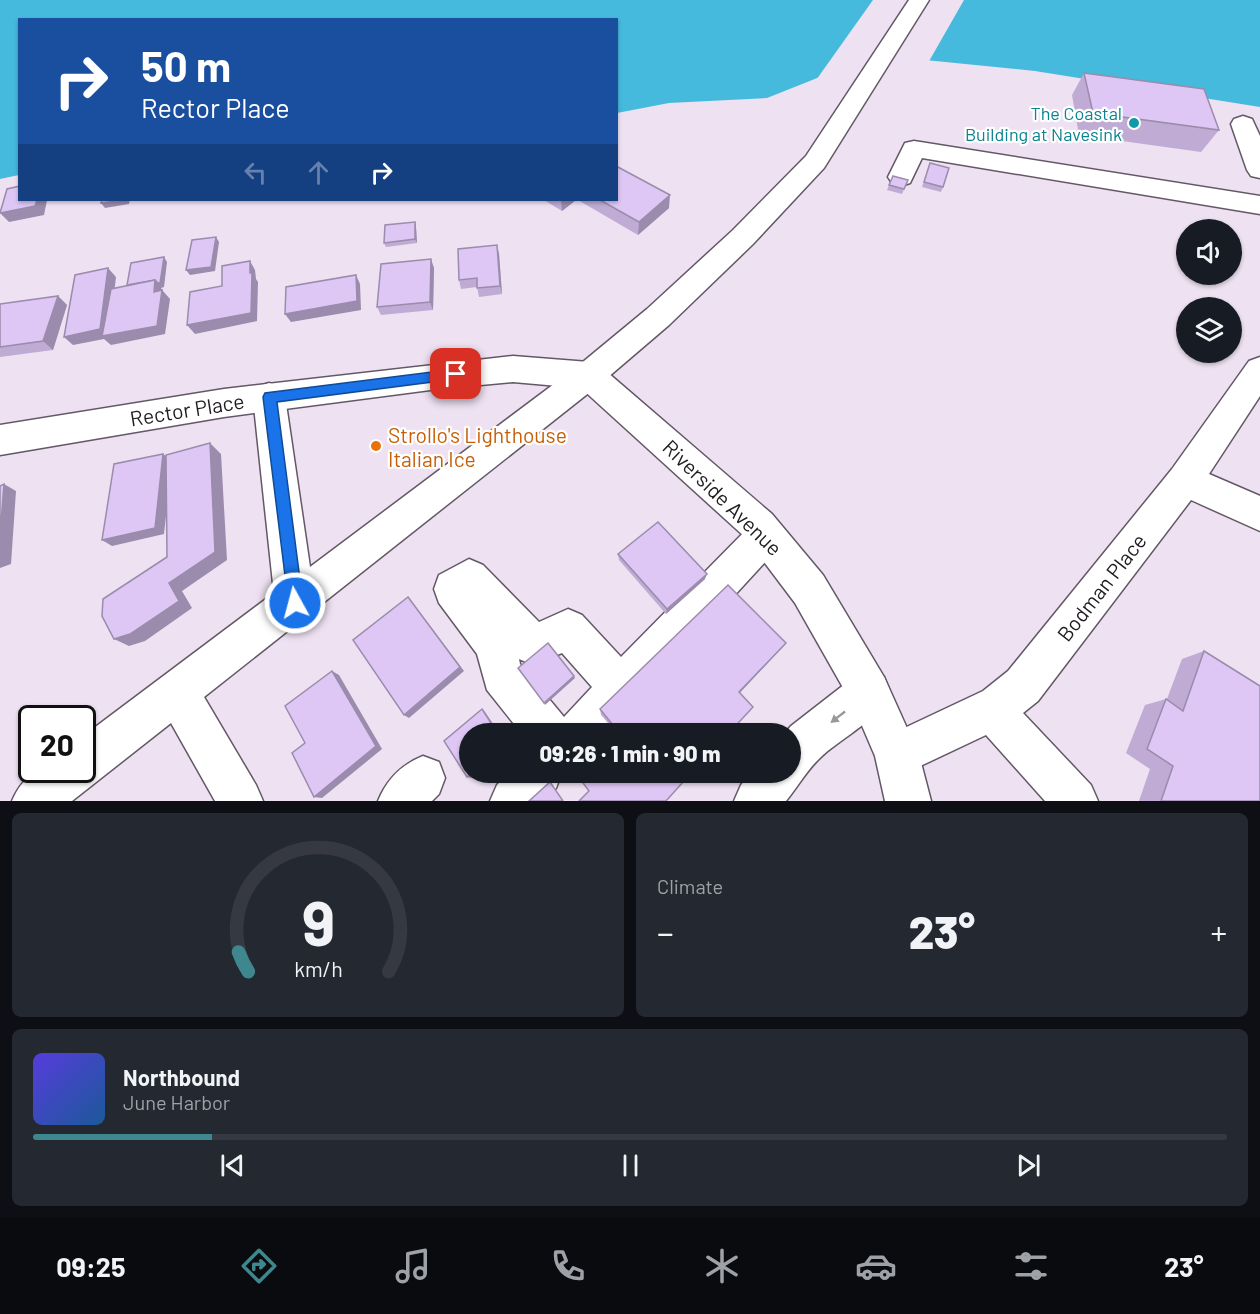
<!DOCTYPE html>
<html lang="en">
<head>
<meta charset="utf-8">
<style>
  body { margin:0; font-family:Barlow,sans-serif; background:#242831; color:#f1f3f6; height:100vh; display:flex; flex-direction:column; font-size:22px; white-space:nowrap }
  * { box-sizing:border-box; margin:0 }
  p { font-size:20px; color:#9ea1a6 }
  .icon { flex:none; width:33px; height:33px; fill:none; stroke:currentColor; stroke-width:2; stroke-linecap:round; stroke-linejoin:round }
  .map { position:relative; height:801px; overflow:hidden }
  .drawer { display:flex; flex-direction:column; gap:12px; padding:12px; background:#0d0f14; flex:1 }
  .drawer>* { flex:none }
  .hud { position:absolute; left:18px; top:18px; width:600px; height:183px; border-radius:0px; box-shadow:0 2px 4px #0004; background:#1a4fa0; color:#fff; overflow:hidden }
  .controls { position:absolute; left:1176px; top:219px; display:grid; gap:12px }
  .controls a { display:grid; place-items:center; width:66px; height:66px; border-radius:50%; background:#171b24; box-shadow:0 2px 4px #0004; font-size:30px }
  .speed { position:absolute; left:18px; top:705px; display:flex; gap:12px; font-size:30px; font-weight:700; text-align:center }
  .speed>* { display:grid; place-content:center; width:78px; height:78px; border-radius:50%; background:#171b24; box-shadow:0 2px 4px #0004; line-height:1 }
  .speed .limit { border:3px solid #111; border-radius:9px; background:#fff; color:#111 }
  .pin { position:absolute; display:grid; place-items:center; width:51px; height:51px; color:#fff; margin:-26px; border-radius:12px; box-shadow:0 3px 9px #0006 }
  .me { position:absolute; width:66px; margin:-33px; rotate:353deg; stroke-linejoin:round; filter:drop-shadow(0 0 4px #0008) }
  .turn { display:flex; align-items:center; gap:21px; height:126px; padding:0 24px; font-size:27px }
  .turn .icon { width:78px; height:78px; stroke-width:2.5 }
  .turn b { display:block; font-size:42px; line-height:51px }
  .lanes { display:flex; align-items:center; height:57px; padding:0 24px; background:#0003; justify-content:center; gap:30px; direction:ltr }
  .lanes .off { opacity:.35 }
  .big { font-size:45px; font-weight:800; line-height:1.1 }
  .drawer .widget { flex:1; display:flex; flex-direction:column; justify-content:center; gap:9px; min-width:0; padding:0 21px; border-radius:9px; background:#242831 }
  .drawer .dial { align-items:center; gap:0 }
  .dial svg { height:156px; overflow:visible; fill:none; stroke:#363941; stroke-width:7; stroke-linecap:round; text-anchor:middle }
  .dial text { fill:#f1f3f6; stroke:none }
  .song { display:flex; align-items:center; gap:18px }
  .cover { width:72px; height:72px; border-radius:9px; background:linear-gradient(135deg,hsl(250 70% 55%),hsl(210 70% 35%)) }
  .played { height:6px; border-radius:3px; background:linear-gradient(90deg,#3f878e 15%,#363941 15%) }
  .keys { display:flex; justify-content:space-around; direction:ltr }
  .heat { display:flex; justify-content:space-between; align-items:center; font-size:33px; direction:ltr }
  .drawer .tiles { flex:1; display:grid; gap:12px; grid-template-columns:1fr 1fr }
  .widget:last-child { grid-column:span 2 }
  .trip { position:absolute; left:459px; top:723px; width:342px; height:60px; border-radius:30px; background:#171b24; box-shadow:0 2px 4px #0004; font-weight:800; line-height:60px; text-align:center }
  .tab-bar { display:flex; height:96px; justify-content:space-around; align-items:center; background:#090b0e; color:#9ea1a6 }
  .tab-bar .icon { width:42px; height:42px }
  .tab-bar .current { color:#3f878e }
  .tab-bar b { font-size:27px; color:#f1f3f6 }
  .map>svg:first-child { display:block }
  .water { fill:#46badd }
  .pier { fill:#eee1f2 }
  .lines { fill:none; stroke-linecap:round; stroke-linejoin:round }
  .minor-casing { stroke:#635866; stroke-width:3 }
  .major-casing { stroke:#635866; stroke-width:3 }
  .highway-casing { stroke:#635866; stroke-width:3 }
  .minor { fill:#fff; fill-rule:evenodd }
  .major { fill:#fff; fill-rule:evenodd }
  .highway { fill:#fff; fill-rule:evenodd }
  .wall { fill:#bfabd3 }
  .shaded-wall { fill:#9b8bac }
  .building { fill:#dec7f5; stroke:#9b8bac; stroke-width:1.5 }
  .oneway { fill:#9a989b }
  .route { fill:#1a73e8; stroke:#114b97; stroke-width:1.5 }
  .culture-dot { fill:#0f9aa8; stroke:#fff; stroke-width:2 }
  .food-dot { fill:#e8710a; stroke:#fff; stroke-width:2 }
  .labels { text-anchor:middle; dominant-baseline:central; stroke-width:4.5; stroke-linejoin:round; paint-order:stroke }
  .far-culture-label { font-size:18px; fill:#0d838f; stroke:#fff; text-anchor:end }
  .street-label { font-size:21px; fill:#1f1b20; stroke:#fff }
  .food-label { font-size:21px; fill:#c56008; stroke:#fff; text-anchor:start }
</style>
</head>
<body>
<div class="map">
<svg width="1260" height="801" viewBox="0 0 1260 801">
  <rect width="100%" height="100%" fill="#eee1f2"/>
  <path class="water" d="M0 0H1260V107L1035 71 875 55 767 98 669 103 617 113 616 20H20L19 175 0 179Z"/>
  <path class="pier" d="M873 0H964L928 63 876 58 814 83Z"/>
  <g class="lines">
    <defs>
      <g id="minor">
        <path d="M1243 116 1252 119 1260 136V178L1251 176 1247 170 1231 124 1234 119Z"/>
        <path d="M914 141 1260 196V214L922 158 910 183 901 186 892 183 888 177 905 143Z"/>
        <path d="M1260 357V396L1209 474 1260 496V531L1191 500 1038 701 1023 713 1091 785 1098 801H1045L986 735 897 777 881 771 875 755 881 739 983 691 1008 671 1172 469 1249 361Z"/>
        <path d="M589 362 600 366 605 375 600 384 204 697 256 785 263 801H215L171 723 72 801H12C28 764 48 770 82 770V737L274 593 253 397 257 387 269 383 281 387 285 397 310 567 578 366Z"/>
        <path d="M766 517 779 523 785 535 779 547 607 734H522L487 690 477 654 439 603 434 589 439 575 469 559 483 565 539 622 568 609 582 615 621 657 753 523ZM562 653 592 687 564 717 520 664 519 659 533 665Z"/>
        <path d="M869 671 884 677 890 692C878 720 846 735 823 755 808 768 799 785 786 801H734L741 785 751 772H790V734H784L791 726 854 677Z"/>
        <path d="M423 756 439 762 445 778 439 794 432 801H378C387 779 401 765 423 756Z"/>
        <path d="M509 772H562L556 788 544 801H490L497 785Z"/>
      </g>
      <path id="major" d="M513 356 589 362 600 366 772 514 823 575 884 677 919 755 931 801H885L875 756 854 707 795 603 746 538 581 388 513 382 438 389 224 417 0 455V425L224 389Z"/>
      <path id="highway" d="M909 0H929L824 168 753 244 669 325 600 384 589 388 578 384 573 375 578 366 647 309 733 230 806 156Z"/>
    </defs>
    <use href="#minor" class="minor-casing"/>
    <use href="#major" class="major-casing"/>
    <use href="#highway" class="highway-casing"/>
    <use href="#minor" class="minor"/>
    <use href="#major" class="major"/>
    <use href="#highway" class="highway"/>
  </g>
  <g class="wall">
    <path d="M1084 73 1219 130 1201 152 1079 135 1072 95Z"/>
    <path d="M930 163 943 187 941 192 922 187Z"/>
    <path d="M893 176 908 180 902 194 887 190Z"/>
    <path d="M544 200H576L562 211Z"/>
    <path d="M578 200H616L669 208 638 235Z"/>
    <path d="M415 222 416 227 417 243 386 247 384 243Z"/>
    <path d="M499 254 502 294 479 297 477 287 461 289 459 280Z"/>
    <path d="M434 268 433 310 381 315 377 307Z"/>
    <path d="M58 296 67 305 53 350 0 357V304Z"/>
    <path d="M618 554 705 579 666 614 619 560Z"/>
    <path d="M786 643 780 650 615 731 601 715 600 709Z"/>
    <path d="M1204 651 1260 801H1139L1150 769 1126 753 1145 705 1166 699H1167L1182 659Z"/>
  </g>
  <g class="shaded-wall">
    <path d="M670 195 669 208 638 235 639 222Z"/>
    <path d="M37 200H47L44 215 9 222 0 213Z"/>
    <path d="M125 200H130L129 204 105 208 101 203Z"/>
    <path d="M561 200H576L562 211Z"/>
    <path d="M415 222 416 227 417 243 415 239Z"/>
    <path d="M216 237 219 242 215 271 190 275 186 270Z"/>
    <path d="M497 245 499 254 502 294 500 286Z"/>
    <path d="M164 257 167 262 164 287 161 288 163 291 170 299 165 334 111 345 104 339 73 345 64 337 108 268 116 277 109 335 154 292 155 280Z"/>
    <path d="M431 259 434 268 433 310 430 302Z"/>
    <path d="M250 261 255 270 256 279 258 282 257 321 195 334 187 325 250 273Z"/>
    <path d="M356 275 360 284 361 310 291 322 285 314Z"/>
    <path d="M58 296 67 305 53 350 43 341Z"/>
    <path d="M210 443 221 454 227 560 182 591 192 608 145 641 129 646 114 639 169 583Z"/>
    <path d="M163 454 172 461 164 534 112 546 102 540Z"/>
    <path d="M4 484 16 491 11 564 0 568V536Z"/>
    <path d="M707 574 705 579 666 614 667 609Z"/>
    <path d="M408 597 464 671 409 718 404 715Z"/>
    <path d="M786 643 780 650 735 698 739 692Z"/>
    <path d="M332 671 339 675 382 749 322 798 314 797Z"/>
    <path d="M574 676 575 678 545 705 544 703Z"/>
    <path d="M482 709 485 712 500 734H498Z"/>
    <path d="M472 772H477L471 778 467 777Z"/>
  </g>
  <g class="building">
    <path d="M1084 73 1204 89 1219 130 1093 113Z"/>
    <path d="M930 163 949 168 943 187 924 182Z"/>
    <path d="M616 166 670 195 639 222 600 200H616Z"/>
    <path d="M893 176 908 180 904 189 889 185Z"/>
    <path d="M20 186V200H37L35 206 0 213 7 189Z"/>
    <path d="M102 200H125L101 203Z"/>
    <path d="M415 222V239L384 243 385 225Z"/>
    <path d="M216 237 211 267 186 270 192 240Z"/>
    <path d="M497 245 500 286 477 288V278L459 280 458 249Z"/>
    <path d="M164 257 160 283H158L155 280 127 285 131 263Z"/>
    <path d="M431 259 430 302 377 307 381 264Z"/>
    <path d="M250 261V273H252L251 313 187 325 190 292 222 286V266Z"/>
    <path d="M108 268 100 329 64 337 75 275Z"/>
    <path d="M356 275 357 301 285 314 286 287Z"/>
    <path d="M155 280 154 292 162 290 157 326 102 336 111 289Z"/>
    <path d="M58 296 43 341 0 347V304Z"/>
    <path d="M210 443 215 552 169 583 179 601 130 634 114 639 102 616 103 599 167 557 166 455Z"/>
    <path d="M163 454 155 528 102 540 114 464Z"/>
    <path d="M4 484 0 536V486Z"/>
    <path d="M658 522 707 574 667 609 618 554Z"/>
    <path d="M728 585 786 643 739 692 753 707 728 734H613L617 730 600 709Z"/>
    <path d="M408 597 460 667 404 715 353 640Z"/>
    <path d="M548 643 574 676 544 703 518 668Z"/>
    <path d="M1204 651 1260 686V801H1161L1173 766 1147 749 1166 699 1183 711Z"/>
    <path d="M332 671 376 746 314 797 292 753 305 743 285 706Z"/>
    <path d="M482 709 498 734H470V772H472L467 777 444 741Z"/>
    <path d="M575 772H692L666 801H579L589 791Z"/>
    <path d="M550 782 563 801H529Z"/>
  </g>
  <defs><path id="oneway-solid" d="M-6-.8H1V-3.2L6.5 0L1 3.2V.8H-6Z" transform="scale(1.5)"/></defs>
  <use class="oneway" href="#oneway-solid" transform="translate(838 717) rotate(142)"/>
  <path class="route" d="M456 369 463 374 456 379 277 402 303 603 301 608 295 611 289 608 263 397 265 393Z"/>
  <circle class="culture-dot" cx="1134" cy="123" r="6"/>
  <circle class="food-dot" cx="376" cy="446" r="6"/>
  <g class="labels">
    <g class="far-culture-label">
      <text x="1122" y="113">The Coastal<tspan x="1122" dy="21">Building at Navesink</tspan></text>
    </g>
    <g class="street-label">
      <text transform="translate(187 409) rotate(-9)">Rector Place</text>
      <text transform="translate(723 497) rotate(44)">Riverside Avenue</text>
      <text transform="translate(1101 587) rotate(-52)">Bodman Place</text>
    </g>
    <g class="food-label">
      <text x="388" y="434">Strollo's Lighthouse<tspan x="388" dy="24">Italian Ice</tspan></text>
    </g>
  </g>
</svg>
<div class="controls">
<a><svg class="icon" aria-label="sound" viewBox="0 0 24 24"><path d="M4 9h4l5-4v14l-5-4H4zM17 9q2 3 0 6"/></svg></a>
<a><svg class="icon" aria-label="layers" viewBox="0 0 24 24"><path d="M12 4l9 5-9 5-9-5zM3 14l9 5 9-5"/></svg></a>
</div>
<div class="speed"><div class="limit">20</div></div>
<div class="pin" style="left:456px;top:374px;background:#d93025"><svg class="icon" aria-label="arrive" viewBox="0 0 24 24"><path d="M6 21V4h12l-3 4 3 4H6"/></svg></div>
<svg class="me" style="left:295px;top:603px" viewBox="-20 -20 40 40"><circle r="17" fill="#1a73e8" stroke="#fff" stroke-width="3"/><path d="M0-11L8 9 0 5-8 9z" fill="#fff"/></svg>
<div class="trip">09:26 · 1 min · 90 m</div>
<div class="hud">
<div class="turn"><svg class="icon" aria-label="right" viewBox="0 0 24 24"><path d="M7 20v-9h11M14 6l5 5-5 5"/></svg><div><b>50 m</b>Rector Place</div></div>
<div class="lanes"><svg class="icon off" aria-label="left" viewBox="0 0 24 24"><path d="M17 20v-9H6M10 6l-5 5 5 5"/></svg><svg class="icon off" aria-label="ahead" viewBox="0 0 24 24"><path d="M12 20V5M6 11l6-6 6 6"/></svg><svg class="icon" aria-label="right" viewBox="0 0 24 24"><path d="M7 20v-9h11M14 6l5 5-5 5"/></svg></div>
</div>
</div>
<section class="drawer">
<div class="tiles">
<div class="widget dial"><svg viewBox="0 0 100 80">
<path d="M14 69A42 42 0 1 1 86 69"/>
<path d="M14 69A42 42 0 0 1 9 59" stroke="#3f878e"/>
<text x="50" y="56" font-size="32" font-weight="700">9</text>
<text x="50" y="72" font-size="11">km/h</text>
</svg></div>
<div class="widget"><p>Climate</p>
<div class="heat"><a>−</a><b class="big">23°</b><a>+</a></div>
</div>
<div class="widget">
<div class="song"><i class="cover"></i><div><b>Northbound</b><p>June Harbor</p></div></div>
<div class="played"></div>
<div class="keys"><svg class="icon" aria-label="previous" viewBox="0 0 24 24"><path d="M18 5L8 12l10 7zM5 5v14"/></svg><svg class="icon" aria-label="pause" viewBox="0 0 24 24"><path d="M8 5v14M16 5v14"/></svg><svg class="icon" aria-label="next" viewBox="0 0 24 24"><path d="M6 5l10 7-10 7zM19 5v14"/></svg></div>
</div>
</div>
</section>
<nav class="tab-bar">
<b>09:25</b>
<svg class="icon current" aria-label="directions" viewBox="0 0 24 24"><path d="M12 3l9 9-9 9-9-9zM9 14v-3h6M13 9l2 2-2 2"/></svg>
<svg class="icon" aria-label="music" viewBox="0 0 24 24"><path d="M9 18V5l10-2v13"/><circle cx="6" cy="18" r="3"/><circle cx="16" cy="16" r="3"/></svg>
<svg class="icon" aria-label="phone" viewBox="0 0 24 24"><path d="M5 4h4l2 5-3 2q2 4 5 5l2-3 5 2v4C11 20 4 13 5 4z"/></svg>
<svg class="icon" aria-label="climate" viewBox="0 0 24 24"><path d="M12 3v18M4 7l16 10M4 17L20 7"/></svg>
<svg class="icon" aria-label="car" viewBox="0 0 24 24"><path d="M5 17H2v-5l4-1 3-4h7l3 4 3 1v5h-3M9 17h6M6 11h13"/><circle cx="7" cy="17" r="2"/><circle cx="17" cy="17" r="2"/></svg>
<svg class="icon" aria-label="filters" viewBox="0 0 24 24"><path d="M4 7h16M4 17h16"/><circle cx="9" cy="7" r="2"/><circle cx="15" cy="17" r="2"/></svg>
<b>23°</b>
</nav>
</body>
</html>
